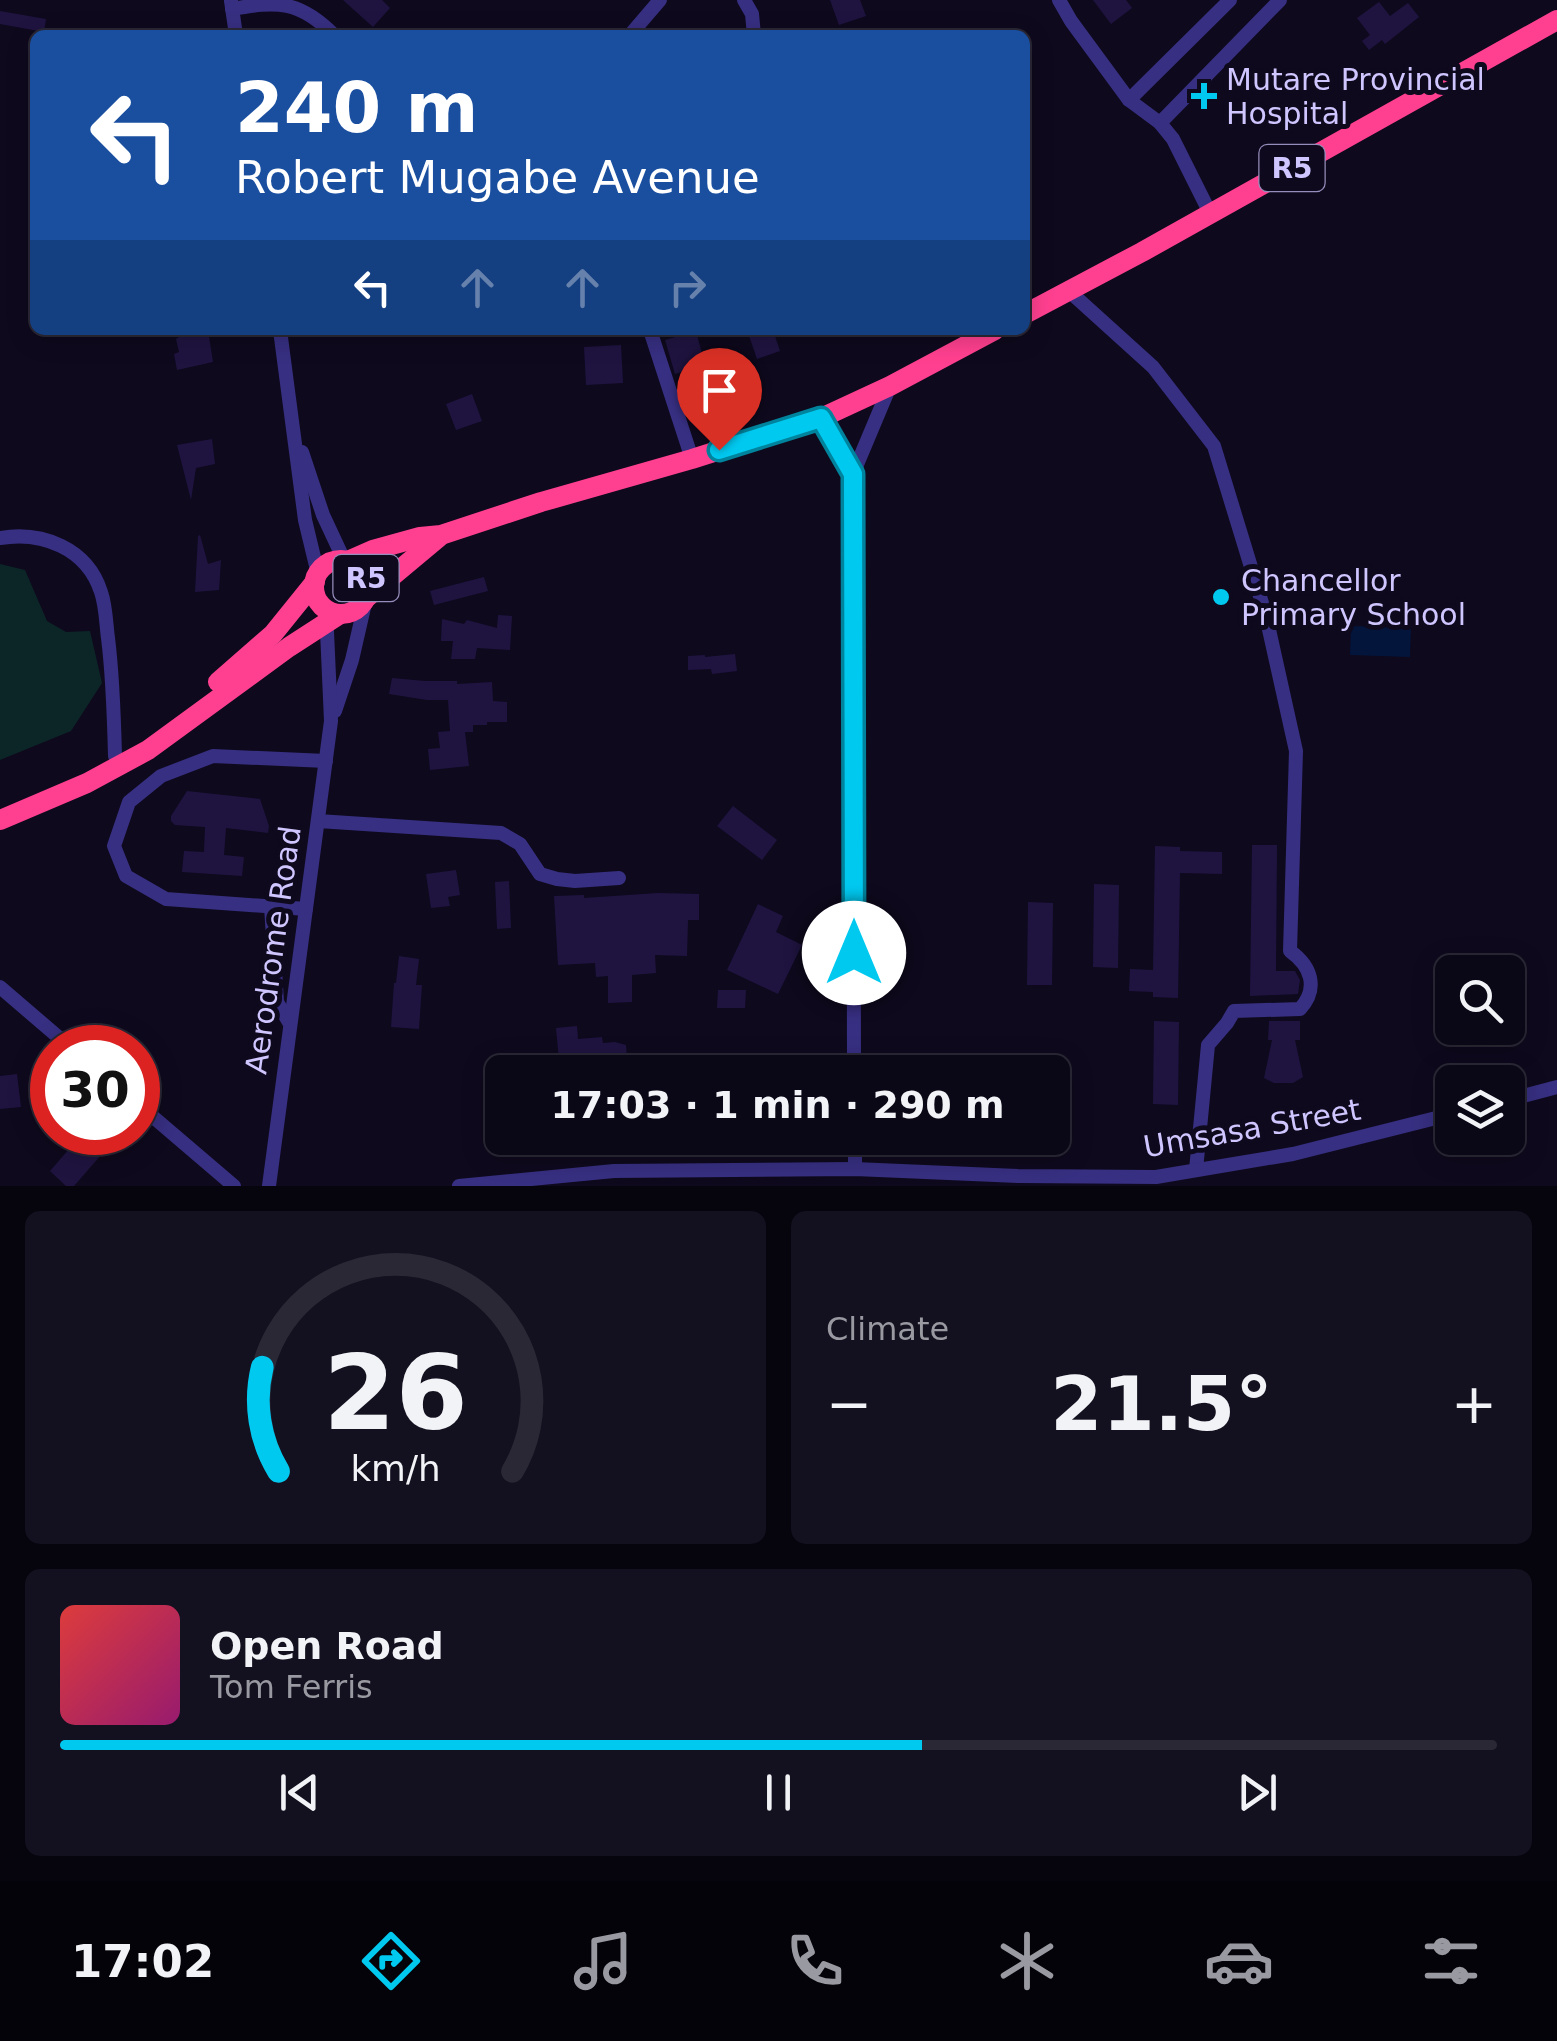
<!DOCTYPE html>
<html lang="en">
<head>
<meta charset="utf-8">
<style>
  body { margin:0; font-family:"DejaVu Sans",sans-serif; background:#13101f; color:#f1f3f6; height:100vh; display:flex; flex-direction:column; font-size:38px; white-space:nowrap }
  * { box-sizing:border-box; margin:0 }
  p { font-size:32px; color:#9999a1 }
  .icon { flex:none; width:55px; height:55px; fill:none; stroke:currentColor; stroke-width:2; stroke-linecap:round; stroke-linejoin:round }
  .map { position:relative; height:1186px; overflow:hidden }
  .panel { display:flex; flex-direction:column; gap:25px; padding:25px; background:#06040c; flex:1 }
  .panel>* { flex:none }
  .guide { position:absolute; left:30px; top:30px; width:1000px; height:305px; border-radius:15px; box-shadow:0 5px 25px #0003,0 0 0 2px #2a2835; background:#1a4fa0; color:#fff; overflow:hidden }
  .controls { position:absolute; left:1435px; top:955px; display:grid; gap:20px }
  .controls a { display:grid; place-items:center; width:90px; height:90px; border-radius:15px; background:#0a0716; box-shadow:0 5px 25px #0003,0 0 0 2px #2a2835; font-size:50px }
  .speed { position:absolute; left:30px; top:1025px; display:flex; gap:20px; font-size:50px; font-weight:700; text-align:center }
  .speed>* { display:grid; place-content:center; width:130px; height:130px; border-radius:50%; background:#0a0716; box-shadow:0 5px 25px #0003,0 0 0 2px #2a2835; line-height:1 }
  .speed .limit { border:15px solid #d22; background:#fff; color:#111 }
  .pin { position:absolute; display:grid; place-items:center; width:85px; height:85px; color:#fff; margin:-102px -42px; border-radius:50% 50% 50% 0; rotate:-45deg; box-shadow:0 0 10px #0007 }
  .pin .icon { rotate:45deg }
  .me { position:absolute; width:110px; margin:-55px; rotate:0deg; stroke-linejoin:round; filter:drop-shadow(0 0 8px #0008) }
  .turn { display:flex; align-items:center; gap:35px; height:210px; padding:0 40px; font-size:45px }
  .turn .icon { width:130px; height:130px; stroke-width:2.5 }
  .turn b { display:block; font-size:70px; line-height:85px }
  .lanes { display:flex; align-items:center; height:95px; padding:0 40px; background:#0003; justify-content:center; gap:50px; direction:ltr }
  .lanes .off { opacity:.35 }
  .big { font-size:75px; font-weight:700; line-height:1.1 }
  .panel .card { flex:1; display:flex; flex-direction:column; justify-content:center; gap:15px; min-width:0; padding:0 35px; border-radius:15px; background:#13101f }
  .panel .dial { align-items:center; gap:0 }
  .dial svg { height:260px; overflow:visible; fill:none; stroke:#2a2835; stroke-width:7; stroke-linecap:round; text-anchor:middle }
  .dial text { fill:#f1f3f6; stroke:none }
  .song { display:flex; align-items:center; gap:30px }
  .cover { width:120px; height:120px; border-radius:15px; background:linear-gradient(135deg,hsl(0 70% 55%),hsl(320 70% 35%)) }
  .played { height:10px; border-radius:5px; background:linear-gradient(90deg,#00c9f0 60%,#2a2835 60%) }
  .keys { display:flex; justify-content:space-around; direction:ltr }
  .heat { display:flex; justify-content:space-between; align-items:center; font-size:55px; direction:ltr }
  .panel .tiles { flex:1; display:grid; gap:25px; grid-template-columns:1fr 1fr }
  .card:last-child { grid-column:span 2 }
  .trip { position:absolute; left:485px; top:1055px; width:585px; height:100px; border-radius:15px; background:#0a0716; box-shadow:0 5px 25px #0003,0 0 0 2px #2a2835; font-weight:700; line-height:100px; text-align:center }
  .dock { display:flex; height:160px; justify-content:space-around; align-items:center; background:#040309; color:#9999a1 }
  .dock .icon { width:70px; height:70px }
  .dock .current { color:#00c9f0 }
  .dock b { font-size:45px; color:#f1f3f6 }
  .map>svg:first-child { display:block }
  .green { fill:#0c2627 }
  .water { fill:#04153b }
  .building { fill:#1f1440 }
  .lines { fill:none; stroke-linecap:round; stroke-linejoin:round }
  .minor { stroke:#372f81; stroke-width:14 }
  .highway { stroke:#ff4090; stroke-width:20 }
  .route-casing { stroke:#00839c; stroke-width:25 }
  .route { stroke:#00c9f0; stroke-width:18 }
  .poi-dot { fill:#00c9f0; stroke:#0e091d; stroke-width:4 }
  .labels { text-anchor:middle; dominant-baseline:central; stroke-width:10; stroke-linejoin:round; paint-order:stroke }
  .shield { fill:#0e091d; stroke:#958dbb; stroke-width:2.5 }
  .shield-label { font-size:28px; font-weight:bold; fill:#cfc5ff }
  .poi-label { font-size:30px; fill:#cfc5ff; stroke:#0e091d; text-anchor:start }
  .street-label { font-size:30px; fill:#cfc5ff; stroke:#0e091d }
</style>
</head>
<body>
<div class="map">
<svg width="1557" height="1186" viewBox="0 0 1557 1186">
  <rect width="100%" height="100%" fill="#0e091d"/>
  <path class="green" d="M0 564 25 570 47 621 66 632 90 631 102 683 71 731 0 760Z"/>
  <path class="water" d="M1351 626 1411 628 1410 657 1350 655Z"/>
  <g class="building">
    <path d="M343 0H382L390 8 373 27Z"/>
    <path d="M830 0H860L866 16 839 25Z"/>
    <path d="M1093 0H1126L1132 8 1111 24Z"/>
    <path d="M1379 2 1390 16 1408 3 1419 17 1385 44 1382 40 1369 50 1362 41 1370 35 1357 18Z"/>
    <path d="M0 11 46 19 44 32 0 24Z"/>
    <path d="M177 330H208L213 362 177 370 174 354 179 352 176 339 179 337Z"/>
    <path d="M747 330H773L780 351 757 359Z"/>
    <path d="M696 331 705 365 675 374 665 340Z"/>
    <path d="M621 345 623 383 586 385 584 347Z"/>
    <path d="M472 394 482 421 456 430 446 404Z"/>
    <path d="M212 439 215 464 196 468 191 500 177 445Z"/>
    <path d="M200 535 208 564 221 560 219 590 195 592 198 536Z"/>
    <path d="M484 577 488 591 434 605 430 591Z"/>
    <path d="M498 615 512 616 510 650 477 648 475 659H451L453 641H441L442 619 464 624 467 620 497 628Z"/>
    <path d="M735 654 737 671 712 674 711 669 688 670V656L705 655V657Z"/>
    <path d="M392 678 425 681H457V684L492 682 493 701 507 702V722H487V725H473V732H465L469 766 430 770 428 749 440 748 438 732 450 731 448 700H427L389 694Z"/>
    <path d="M187 791 260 799 269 826 268 833 226 828 224 855 244 857 242 876 182 872 184 851 204 852 205 827 175 825 171 821V816Z"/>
    <path d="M733 806 777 840 762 860 717 826Z"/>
    <path d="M1252 845H1277L1276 971H1295L1300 980 1298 994 1250 996Z"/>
    <path d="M1155 846 1180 847V851L1222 852V874L1180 873 1178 998 1153 997V992L1129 991 1130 969 1153 970Z"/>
    <path d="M456 870 460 895 448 897 450 906 431 908 426 874Z"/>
    <path d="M509 881 511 928 497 929 495 882Z"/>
    <path d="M1094 884 1119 885 1118 968 1093 967Z"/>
    <path d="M658 893 699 894V920H688L687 956 655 955 656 973 632 975V1002L608 1003V976L596 977 595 963 558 965 554 896 584 895V898Z"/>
    <path d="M1028 902 1053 903 1052 985H1027Z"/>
    <path d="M758 904 783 916 776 932 802 945 778 994 727 970Z"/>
    <path d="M399 956 419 959 416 985H422L419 1029 391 1027 394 983H396Z"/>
    <path d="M718 990H746L745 1008H717Z"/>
    <path d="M1154 1021 1179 1022 1178 1105 1153 1104Z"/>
    <path d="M1269 1021H1300V1040H1295L1303 1077 1293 1083H1274L1264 1078 1272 1040H1268Z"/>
    <path d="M577 1026 578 1039 602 1037 603 1043 615 1042 626 1045 627 1058 653 1056 655 1072H599L559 1060 556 1028Z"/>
    <path d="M17 1074 21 1107 0 1109V1076Z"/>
    <path d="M84 1132H108L115 1139 74 1186H66L50 1171Z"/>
  </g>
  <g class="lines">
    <g class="minor">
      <path d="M744 0 752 14 754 35"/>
      <path d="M1059 0 1071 21 1129 100 1160 123 1173 139 1210 213"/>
      <path d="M231 1 236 35"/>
      <path d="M232 9C277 1 299 0 334 35"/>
      <path d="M630 35 660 0"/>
      <path d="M1129 100 1230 0"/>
      <path d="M1160 123 1280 0"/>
      <path d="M1069 291 1153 367 1214 446 1266 616 1296 751 1290 951C1311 966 1319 988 1300 1009L1234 1011 1227 1023 1208 1045 1196 1170"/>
      <path d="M280 330 305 520 318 574"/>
      <path d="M650 330 692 459"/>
      <path d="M821 418 853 474"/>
      <path d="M302 452 323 515 344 560"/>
      <path d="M0 538C42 531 87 548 101 592 106 606 106 624 108 638 113 678 114 716 115 756"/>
      <path d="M335 711 352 660 366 599"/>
      <path d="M318 821 501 833 520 844 540 874 557 879 575 881 619 878"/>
      <path d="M271 906 277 1002 290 1024"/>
      <path d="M306 909 166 899 126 876 114 846 129 802 161 776 213 756 326 761"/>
      <path d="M0 987 71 1048"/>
      <path d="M854 1072 853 474 890 386"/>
      <path d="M1508 1100 1557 1087"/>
      <path d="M138 1104 234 1186"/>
      <path d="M855 1138V1169"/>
      <path d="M269 1186 331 721 326 609"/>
      <path d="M459 1186 614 1171 855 1169 1018 1176 1156 1177 1293 1154 1452 1114"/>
    </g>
    <g class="highway">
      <path d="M1025 314 1142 252 1557 20"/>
      <circle cx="341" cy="587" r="27"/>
      <path d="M348 561 373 550 420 537 441 535 541 502 692 459 821 418 890 386 995 330"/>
      <path d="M366 598 439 537"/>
      <path d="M218 682 273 634 315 582"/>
      <path d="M0 820 87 783 148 750 289 647 340 614"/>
    </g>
  </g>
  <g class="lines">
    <defs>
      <path id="route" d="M719 450 821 418 853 474 854 953"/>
    </defs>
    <use href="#route" class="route-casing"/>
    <use href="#route" class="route"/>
  </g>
  <g class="poi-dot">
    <path d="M1199 81h10v10h10v10h-10v10h-10v-10h-10v-10h10z"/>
    <circle cx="1221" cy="597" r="10"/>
  </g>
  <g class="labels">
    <g class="shield">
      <rect x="1259.5" y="145" width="65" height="46" rx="8"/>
      <rect x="333.5" y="555" width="65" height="46" rx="8"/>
    </g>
    <g class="shield-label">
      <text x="1292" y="168">R5</text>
      <text x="366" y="578">R5</text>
    </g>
    <g class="poi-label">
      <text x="1226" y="79">Mutare Provincial<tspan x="1226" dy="34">Hospital</tspan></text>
      <text x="1241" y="580">Chancellor<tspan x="1241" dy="34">Primary School</tspan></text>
    </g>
    <g class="street-label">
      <text transform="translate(273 950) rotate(-82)">Aerodrome Road</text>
      <text transform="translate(1252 1128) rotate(-10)">Umsasa Street</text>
    </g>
  </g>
</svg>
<div class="controls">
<a><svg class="icon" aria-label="search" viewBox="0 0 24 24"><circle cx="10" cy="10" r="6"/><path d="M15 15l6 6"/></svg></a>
<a><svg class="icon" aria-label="layers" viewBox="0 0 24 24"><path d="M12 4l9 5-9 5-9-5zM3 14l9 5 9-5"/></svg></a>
</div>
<div class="speed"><div class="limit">30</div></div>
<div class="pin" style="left:719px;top:450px;background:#d93025"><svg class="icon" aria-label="arrive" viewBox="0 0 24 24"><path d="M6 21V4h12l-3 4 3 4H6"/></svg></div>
<svg class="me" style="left:854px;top:953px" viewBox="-20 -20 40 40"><circle r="19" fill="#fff"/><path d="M0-13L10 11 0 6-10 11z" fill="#00c9f0"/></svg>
<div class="trip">17:03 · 1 min · 290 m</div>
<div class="guide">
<div class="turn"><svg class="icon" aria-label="left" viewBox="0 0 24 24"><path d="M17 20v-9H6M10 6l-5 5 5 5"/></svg><div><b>240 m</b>Robert Mugabe Avenue</div></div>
<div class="lanes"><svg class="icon" aria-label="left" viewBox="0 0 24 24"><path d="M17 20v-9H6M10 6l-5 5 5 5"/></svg><svg class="icon off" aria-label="ahead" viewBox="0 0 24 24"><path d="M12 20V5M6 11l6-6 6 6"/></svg><svg class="icon off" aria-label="ahead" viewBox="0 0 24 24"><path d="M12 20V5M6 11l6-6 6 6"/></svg><svg class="icon off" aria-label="right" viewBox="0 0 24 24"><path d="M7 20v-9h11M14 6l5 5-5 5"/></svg></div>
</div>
</div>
<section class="panel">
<div class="tiles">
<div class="card dial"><svg viewBox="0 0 100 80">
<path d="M14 69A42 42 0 1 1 86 69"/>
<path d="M14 69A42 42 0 0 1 9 37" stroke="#00c9f0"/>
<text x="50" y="56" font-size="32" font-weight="700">26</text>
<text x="50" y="72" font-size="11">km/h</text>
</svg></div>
<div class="card"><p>Climate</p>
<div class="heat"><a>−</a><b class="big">21.5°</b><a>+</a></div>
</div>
<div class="card">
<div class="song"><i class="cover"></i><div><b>Open Road</b><p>Tom Ferris</p></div></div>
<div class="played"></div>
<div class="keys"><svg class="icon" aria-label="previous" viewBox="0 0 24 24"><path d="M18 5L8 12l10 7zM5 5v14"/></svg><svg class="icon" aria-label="pause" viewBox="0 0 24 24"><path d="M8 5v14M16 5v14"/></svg><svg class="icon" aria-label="next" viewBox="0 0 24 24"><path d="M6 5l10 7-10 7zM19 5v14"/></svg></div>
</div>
</div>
</section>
<nav class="dock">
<b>17:02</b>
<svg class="icon current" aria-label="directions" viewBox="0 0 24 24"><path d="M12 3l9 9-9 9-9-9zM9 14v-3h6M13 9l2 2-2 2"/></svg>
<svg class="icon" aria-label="music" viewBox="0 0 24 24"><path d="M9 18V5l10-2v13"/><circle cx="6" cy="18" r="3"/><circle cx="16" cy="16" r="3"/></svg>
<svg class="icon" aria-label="phone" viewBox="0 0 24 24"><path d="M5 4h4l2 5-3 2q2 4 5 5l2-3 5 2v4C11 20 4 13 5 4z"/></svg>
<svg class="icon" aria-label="climate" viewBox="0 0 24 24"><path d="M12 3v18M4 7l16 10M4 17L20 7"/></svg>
<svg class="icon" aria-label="car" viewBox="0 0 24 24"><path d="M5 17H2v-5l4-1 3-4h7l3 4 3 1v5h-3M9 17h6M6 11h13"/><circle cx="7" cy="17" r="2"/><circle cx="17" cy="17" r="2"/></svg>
<svg class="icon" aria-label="filters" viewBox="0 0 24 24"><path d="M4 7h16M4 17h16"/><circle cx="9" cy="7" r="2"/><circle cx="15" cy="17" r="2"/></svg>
</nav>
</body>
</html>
